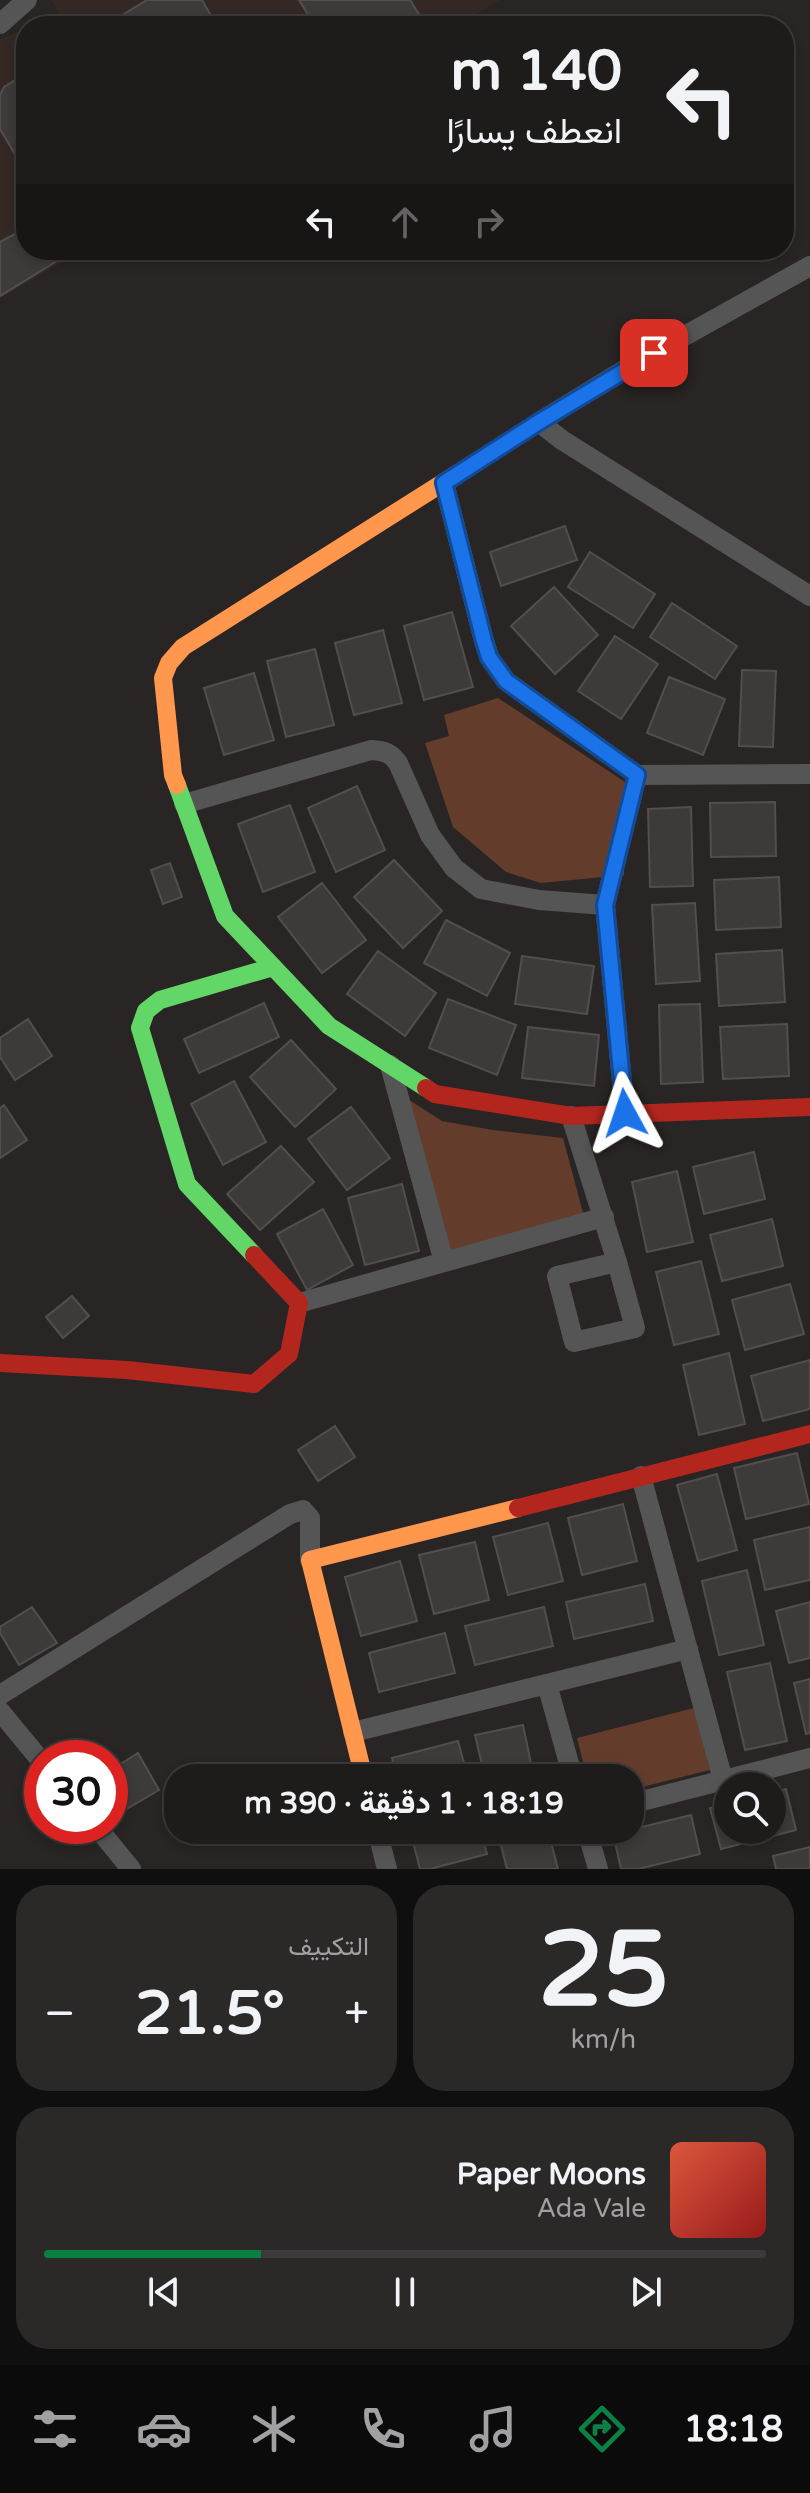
<!DOCTYPE html>
<html lang="ar">
<head>
<meta charset="utf-8">
<style>
  body { margin:0; font-family:"Varela Round",Vazirmatn,sans-serif; background:#2b2928; color:#f1f3f6; direction:rtl; height:100vh; display:flex; flex-direction:column; font-size:30px; white-space:nowrap }
  * { box-sizing:border-box; margin:0 }
  p { font-size:26px; color:#a1a1a3 }
  .icon { flex:none; width:44px; height:44px; fill:none; stroke:currentColor; stroke-width:2; stroke-linecap:round; stroke-linejoin:round }
  .map { position:relative; height:1869px; overflow:hidden; direction:ltr }
  .sheet { display:flex; flex-direction:column; gap:16px; padding:16px; background:#100f0f; flex:1 }
  .sheet>* { flex:none }
  .hud { position:absolute; left:16px; top:16px; width:778px; height:244px; border-radius:32px; box-shadow:0 4px 12px #0003,0 0 0 2px #3c3a3a; direction:rtl; background:#1e1c1b; color:#f1f3f6; overflow:hidden }
  .buttons { position:absolute; left:714px; top:1772px; display:grid; gap:16px }
  .buttons a { display:grid; place-items:center; width:72px; height:72px; border-radius:50%; background:#1e1c1b; box-shadow:0 4px 12px #0003,0 0 0 2px #3c3a3a; font-size:40px }
  .speed { position:absolute; left:24px; top:1740px; display:flex; gap:16px; font-size:40px; font-weight:700; text-align:center }
  .speed>* { display:grid; place-content:center; width:104px; height:104px; border-radius:50%; background:#1e1c1b; box-shadow:0 4px 12px #0003,0 0 0 2px #3c3a3a; line-height:1 }
  .speed .limit { border:12px solid #d22; background:#fff; color:#111 }
  .pin { position:absolute; display:grid; place-items:center; width:68px; height:68px; color:#fff; margin:-34px; border-radius:16px; box-shadow:0 4px 12px #0006 }
  .me { position:absolute; width:88px; margin:-44px; rotate:355deg; stroke-linejoin:round; filter:drop-shadow(0 0 6px #0008) }
  .turn { display:flex; align-items:center; gap:28px; height:168px; padding:0 40px; font-size:36px }
  .turn .icon { width:104px; height:104px; stroke-width:2.5 }
  .turn b { display:block; font-size:56px; line-height:68px }
  .lanes { display:flex; align-items:center; height:76px; padding:0 40px; background:#0003; justify-content:center; gap:40px; direction:ltr }
  .lanes .off { opacity:.35 }
  .big { font-size:60px; font-weight:800; line-height:1.1 }
  .sheet .tile { flex:1; display:flex; flex-direction:column; justify-content:center; gap:12px; min-width:0; padding:0 28px; border-radius:32px; background:#2b2928 }
  .sheet .dial { align-items:center; gap:0 }
  .dial b { font-size:104px; line-height:1 }
  .song { display:flex; align-items:center; gap:24px }
  .cover { width:96px; height:96px; border-radius:12px; background:linear-gradient(135deg,hsl(10 70% 55%),hsl(0 70% 35%)) }
  .played { height:8px; border-radius:4px; background:linear-gradient(90deg,#0b8043 30%,#3c3a3a 30%) }
  .keys { display:flex; justify-content:space-around; direction:ltr }
  .heat { display:flex; justify-content:space-between; align-items:center; font-size:44px; direction:ltr }
  .sheet .tiles { flex:1; display:grid; gap:16px; grid-template-columns:1fr 1fr }
  .tile:last-child { grid-column:span 2 }
  .trip { position:absolute; left:164px; top:1764px; width:480px; height:80px; border-radius:32px; background:#1e1c1b; box-shadow:0 4px 12px #0003,0 0 0 2px #3c3a3a; font-weight:800; line-height:80px; text-align:center; direction:rtl }
  .menu { display:flex; height:128px; justify-content:space-around; align-items:center; background:#0c0b0b; color:#a1a1a3 }
  .menu .icon { width:56px; height:56px }
  .menu .current { color:#0b8043 }
  .menu b { font-size:36px; color:#f1f3f6 }
  .map>svg:first-child { display:block }
  .built { fill:#332824 }
  .green { fill:#633c2c }
  .building { fill:#3d3b3a; stroke:#524e4e; stroke-width:2 }
  .lines { fill:none; stroke-linecap:round; stroke-linejoin:round }
  .street { stroke:#555556; stroke-width:20 }
  .fast { stroke:#63d668; stroke-width:18 }
  .slow { stroke:#ff974d; stroke-width:18 }
  .jam { stroke:#b3261e; stroke-width:18 }
  .route-casing { stroke:#114b97; stroke-width:20 }
  .route { stroke:#1a73e8; stroke-width:14 }
</style>
</head>
<body>
<div class="map">
<svg width="810" height="1869" viewBox="0 0 810 1869">
  <rect width="100%" height="100%" fill="#282524"/>
  <g class="built">
    <path d="M51 0H500L457 26H32L60 14Z"/>
    <path d="M26 29V250H83L0 299V39Z"/>
  </g>
  <g class="green">
    <path d="M498 698 625 782 624 875 541 883 506 872 453 827 425 743 449 736 444 715Z"/>
    <path d="M403 1096 442 1121 493 1130 563 1138 586 1224 457 1258 447 1248Z"/>
    <path d="M694 1708 710 1770 630 1790V1778H587L577 1738Z"/>
  </g>
  <g class="building">
    <path d="M147 0H202L217 26H104Z"/>
    <path d="M299 0H410L420 16 418 26H315Z"/>
    <path d="M26 73V173L0 129V95L4 87Z"/>
    <path d="M26 228V250H75L0 296V242Z"/>
    <path d="M565 526 577 560 501 586 490 552Z"/>
    <path d="M590 552 655 594 633 628 568 587Z"/>
    <path d="M554 587 598 635 555 674 511 626Z"/>
    <path d="M672 603 737 646 715 679 650 637Z"/>
    <path d="M452 612 473 687 424 700 404 626Z"/>
    <path d="M383 630 402 703 354 715 335 643Z"/>
    <path d="M615 636 658 664 621 719 578 691Z"/>
    <path d="M315 649 334 725 286 737 267 661Z"/>
    <path d="M742 670 776 671 773 747 739 746Z"/>
    <path d="M254 673 274 740 224 755 204 688Z"/>
    <path d="M669 677 725 699 703 755 647 733Z"/>
    <path d="M357 786 385 850 336 872 308 808Z"/>
    <path d="M775 802 776 856 711 857 710 803Z"/>
    <path d="M290 805 315 872 263 892 238 824Z"/>
    <path d="M691 807 693 886 650 887 648 809Z"/>
    <path d="M394 860 442 911 403 948 354 897Z"/>
    <path d="M170 863 182 897 163 904 151 870Z"/>
    <path d="M779 877 781 927 716 930 714 880Z"/>
    <path d="M322 883 366 940 322 973 278 917Z"/>
    <path d="M695 903 700 981 656 984 652 905Z"/>
    <path d="M446 920 510 953 487 996 424 963Z"/>
    <path d="M782 950 785 1002 719 1006 716 954Z"/>
    <path d="M378 951 436 993 405 1036 347 994Z"/>
    <path d="M522 956 594 966 587 1014 515 1004Z"/>
    <path d="M448 999 516 1025 497 1075 429 1048Z"/>
    <path d="M264 1003 279 1037 199 1073 184 1039Z"/>
    <path d="M700 1004 703 1082 661 1084 659 1005Z"/>
    <path d="M28 1019 52 1056 15 1080 0 1057V1038Z"/>
    <path d="M787 1024 789 1076 723 1079 720 1027Z"/>
    <path d="M528 1027 599 1035 594 1086 522 1078Z"/>
    <path d="M291 1040 336 1089 295 1127 250 1077Z"/>
    <path d="M234 1081 266 1142 223 1165 191 1104Z"/>
    <path d="M4 1105 27 1140 0 1158V1108Z"/>
    <path d="M351 1107 390 1158 347 1190 308 1139Z"/>
    <path d="M281 1146 314 1182 260 1230 227 1194Z"/>
    <path d="M754 1152 765 1199 704 1214 693 1167Z"/>
    <path d="M677 1171 693 1242 647 1252 632 1182Z"/>
    <path d="M402 1184 419 1251 365 1265 348 1198Z"/>
    <path d="M323 1209 353 1265 307 1290 277 1234Z"/>
    <path d="M772 1219 783 1266 722 1281 710 1235Z"/>
    <path d="M701 1261 719 1334 674 1345 656 1272Z"/>
    <path d="M790 1284 804 1334 745 1350 732 1300Z"/>
    <path d="M72 1296 89 1316 63 1338 46 1317Z"/>
    <path d="M729 1353 745 1424 699 1435 683 1365Z"/>
    <path d="M810 1360V1409L763 1421 751 1376Z"/>
    <path d="M335 1426 355 1457 318 1481 298 1450Z"/>
    <path d="M797 1453 809 1504 746 1519 734 1468Z"/>
    <path d="M717 1474 737 1550 698 1561 677 1485Z"/>
    <path d="M623 1504 637 1561 582 1575 568 1518Z"/>
    <path d="M548 1523 563 1581 508 1595 493 1537Z"/>
    <path d="M810 1527V1580L765 1590 754 1540Z"/>
    <path d="M475 1542 489 1600 434 1614 419 1555Z"/>
    <path d="M400 1561 417 1621 361 1636 345 1577Z"/>
    <path d="M747 1570 764 1645 719 1655 702 1581Z"/>
    <path d="M645 1584 653 1621 574 1639 566 1602Z"/>
    <path d="M810 1602V1658L789 1663 776 1611Z"/>
    <path d="M32 1607 57 1643 19 1665 0 1633V1627Z"/>
    <path d="M544 1607 553 1646 475 1665 465 1626Z"/>
    <path d="M445 1633 455 1673 379 1692 369 1653Z"/>
    <path d="M770 1663 787 1741 745 1750 727 1672Z"/>
    <path d="M810 1679V1733L806 1734 794 1683Z"/>
    <path d="M523 1725 534 1778H485L475 1735Z"/>
    <path d="M458 1741 468 1778H397L392 1758Z"/>
    <path d="M138 1753 159 1790 120 1813 110 1796V1771Z"/>
    <path d="M786 1789 796 1830 721 1849 710 1808 728 1804V1830H772V1793Z"/>
    <path d="M691 1815 700 1854 638 1869H621L613 1834Z"/>
    <path d="M410 1830H481L487 1854 430 1869H420Z"/>
    <path d="M497 1830H548L558 1869H507Z"/>
    <path d="M810 1847V1869H776L773 1856Z"/>
  </g>
  <g class="lines">
    <g class="street">
      <path d="M0 24 27 0"/>
      <path d="M810 266 629 367 539 422 562 440 810 596"/>
      <path d="M444 483 484 641 489 657 506 681 637 775 605 905"/>
      <path d="M637 775 810 774"/>
      <path d="M184 804 371 750C384 751 390 752 398 763L430 835 454 868 481 889 539 900 605 905 625 1113"/>
      <path d="M390 1065 444 1262"/>
      <path d="M571 1116 617 1262 635 1328 574 1342 557 1276 617 1262"/>
      <path d="M299 1303 604 1217"/>
      <path d="M641 1476 723 1780"/>
      <path d="M547 1684 573 1778"/>
      <path d="M0 1695 290 1514 303 1510 310 1518V1560"/>
      <path d="M0 1711 42 1762"/>
      <path d="M353 1732 688 1649"/>
      <path d="M630 1804 810 1758"/>
      <path d="M96 1826 131 1869"/>
      <path d="M377 1830 387 1869"/>
      <path d="M587 1830 598 1869"/>
    </g>
    <g class="fast">
      <path d="M177 785 225 916 329 1026 426 1088"/>
      <path d="M254 1255 187 1184 140 1028 146 1011 160 1000 273 967"/>
    </g>
    <g class="slow">
      <path d="M177 785 173 775 163 678 169 663 183 647 539 422"/>
      <path d="M364 1778 310 1560 518 1508"/>
    </g>
    <g class="jam">
      <path d="M426 1088 435 1094 571 1116 810 1107"/>
      <path d="M0 1363 127 1370 254 1384 289 1354 299 1303 254 1255"/>
      <path d="M518 1508 810 1434"/>
    </g>
  </g>
  <g class="lines">
    <defs>
      <path id="route" d="M625 1113 605 905 637 775 506 681 489 657 484 641 444 483 539 422 654 353"/>
    </defs>
    <use href="#route" class="route-casing"/>
    <use href="#route" class="route"/>
  </g>
</svg>
<div class="buttons">
<a><svg class="icon" aria-label="search" viewBox="0 0 24 24"><circle cx="10" cy="10" r="6"/><path d="M15 15l6 6"/></svg></a>
</div>
<div class="speed"><div class="limit">30</div></div>
<div class="pin" style="left:654px;top:353px;background:#d93025"><svg class="icon" aria-label="arrive" viewBox="0 0 24 24"><path d="M6 21V4h12l-3 4 3 4H6"/></svg></div>
<svg class="me" style="left:625px;top:1113px" viewBox="-20 -20 40 40"><path d="M0-17L14 15 0 8-14 15z" fill="#1a73e8" stroke="#fff" stroke-width="4"/></svg>
<div class="trip">18:19 · 1 دقيقة · 390 m</div>
<div class="hud">
<div class="turn"><svg class="icon" aria-label="left" viewBox="0 0 24 24"><path d="M17 20v-9H6M10 6l-5 5 5 5"/></svg><div><b>140 m</b>انعطف يسارًا</div></div>
<div class="lanes"><svg class="icon" aria-label="left" viewBox="0 0 24 24"><path d="M17 20v-9H6M10 6l-5 5 5 5"/></svg><svg class="icon off" aria-label="ahead" viewBox="0 0 24 24"><path d="M12 20V5M6 11l6-6 6 6"/></svg><svg class="icon off" aria-label="right" viewBox="0 0 24 24"><path d="M7 20v-9h11M14 6l5 5-5 5"/></svg></div>
</div>
</div>
<section class="sheet">
<div class="tiles">
<div class="tile dial"><b>25</b><p>km/h</p></div>
<div class="tile"><p>التكييف</p>
<div class="heat"><a>−</a><b class="big">21.5°</b><a>+</a></div>
</div>
<div class="tile">
<div class="song"><i class="cover"></i><div><b>Paper Moons</b><p>Ada Vale</p></div></div>
<div class="played"></div>
<div class="keys"><svg class="icon" aria-label="previous" viewBox="0 0 24 24"><path d="M18 5L8 12l10 7zM5 5v14"/></svg><svg class="icon" aria-label="pause" viewBox="0 0 24 24"><path d="M8 5v14M16 5v14"/></svg><svg class="icon" aria-label="next" viewBox="0 0 24 24"><path d="M6 5l10 7-10 7zM19 5v14"/></svg></div>
</div>
</div>
</section>
<nav class="menu">
<b>18:18</b>
<svg class="icon current" aria-label="directions" viewBox="0 0 24 24"><path d="M12 3l9 9-9 9-9-9zM9 14v-3h6M13 9l2 2-2 2"/></svg>
<svg class="icon" aria-label="music" viewBox="0 0 24 24"><path d="M9 18V5l10-2v13"/><circle cx="6" cy="18" r="3"/><circle cx="16" cy="16" r="3"/></svg>
<svg class="icon" aria-label="phone" viewBox="0 0 24 24"><path d="M5 4h4l2 5-3 2q2 4 5 5l2-3 5 2v4C11 20 4 13 5 4z"/></svg>
<svg class="icon" aria-label="climate" viewBox="0 0 24 24"><path d="M12 3v18M4 7l16 10M4 17L20 7"/></svg>
<svg class="icon" aria-label="car" viewBox="0 0 24 24"><path d="M5 17H2v-5l4-1 3-4h7l3 4 3 1v5h-3M9 17h6M6 11h13"/><circle cx="7" cy="17" r="2"/><circle cx="17" cy="17" r="2"/></svg>
<svg class="icon" aria-label="filters" viewBox="0 0 24 24"><path d="M4 7h16M4 17h16"/><circle cx="9" cy="7" r="2"/><circle cx="15" cy="17" r="2"/></svg>
</nav>
</body>
</html>
